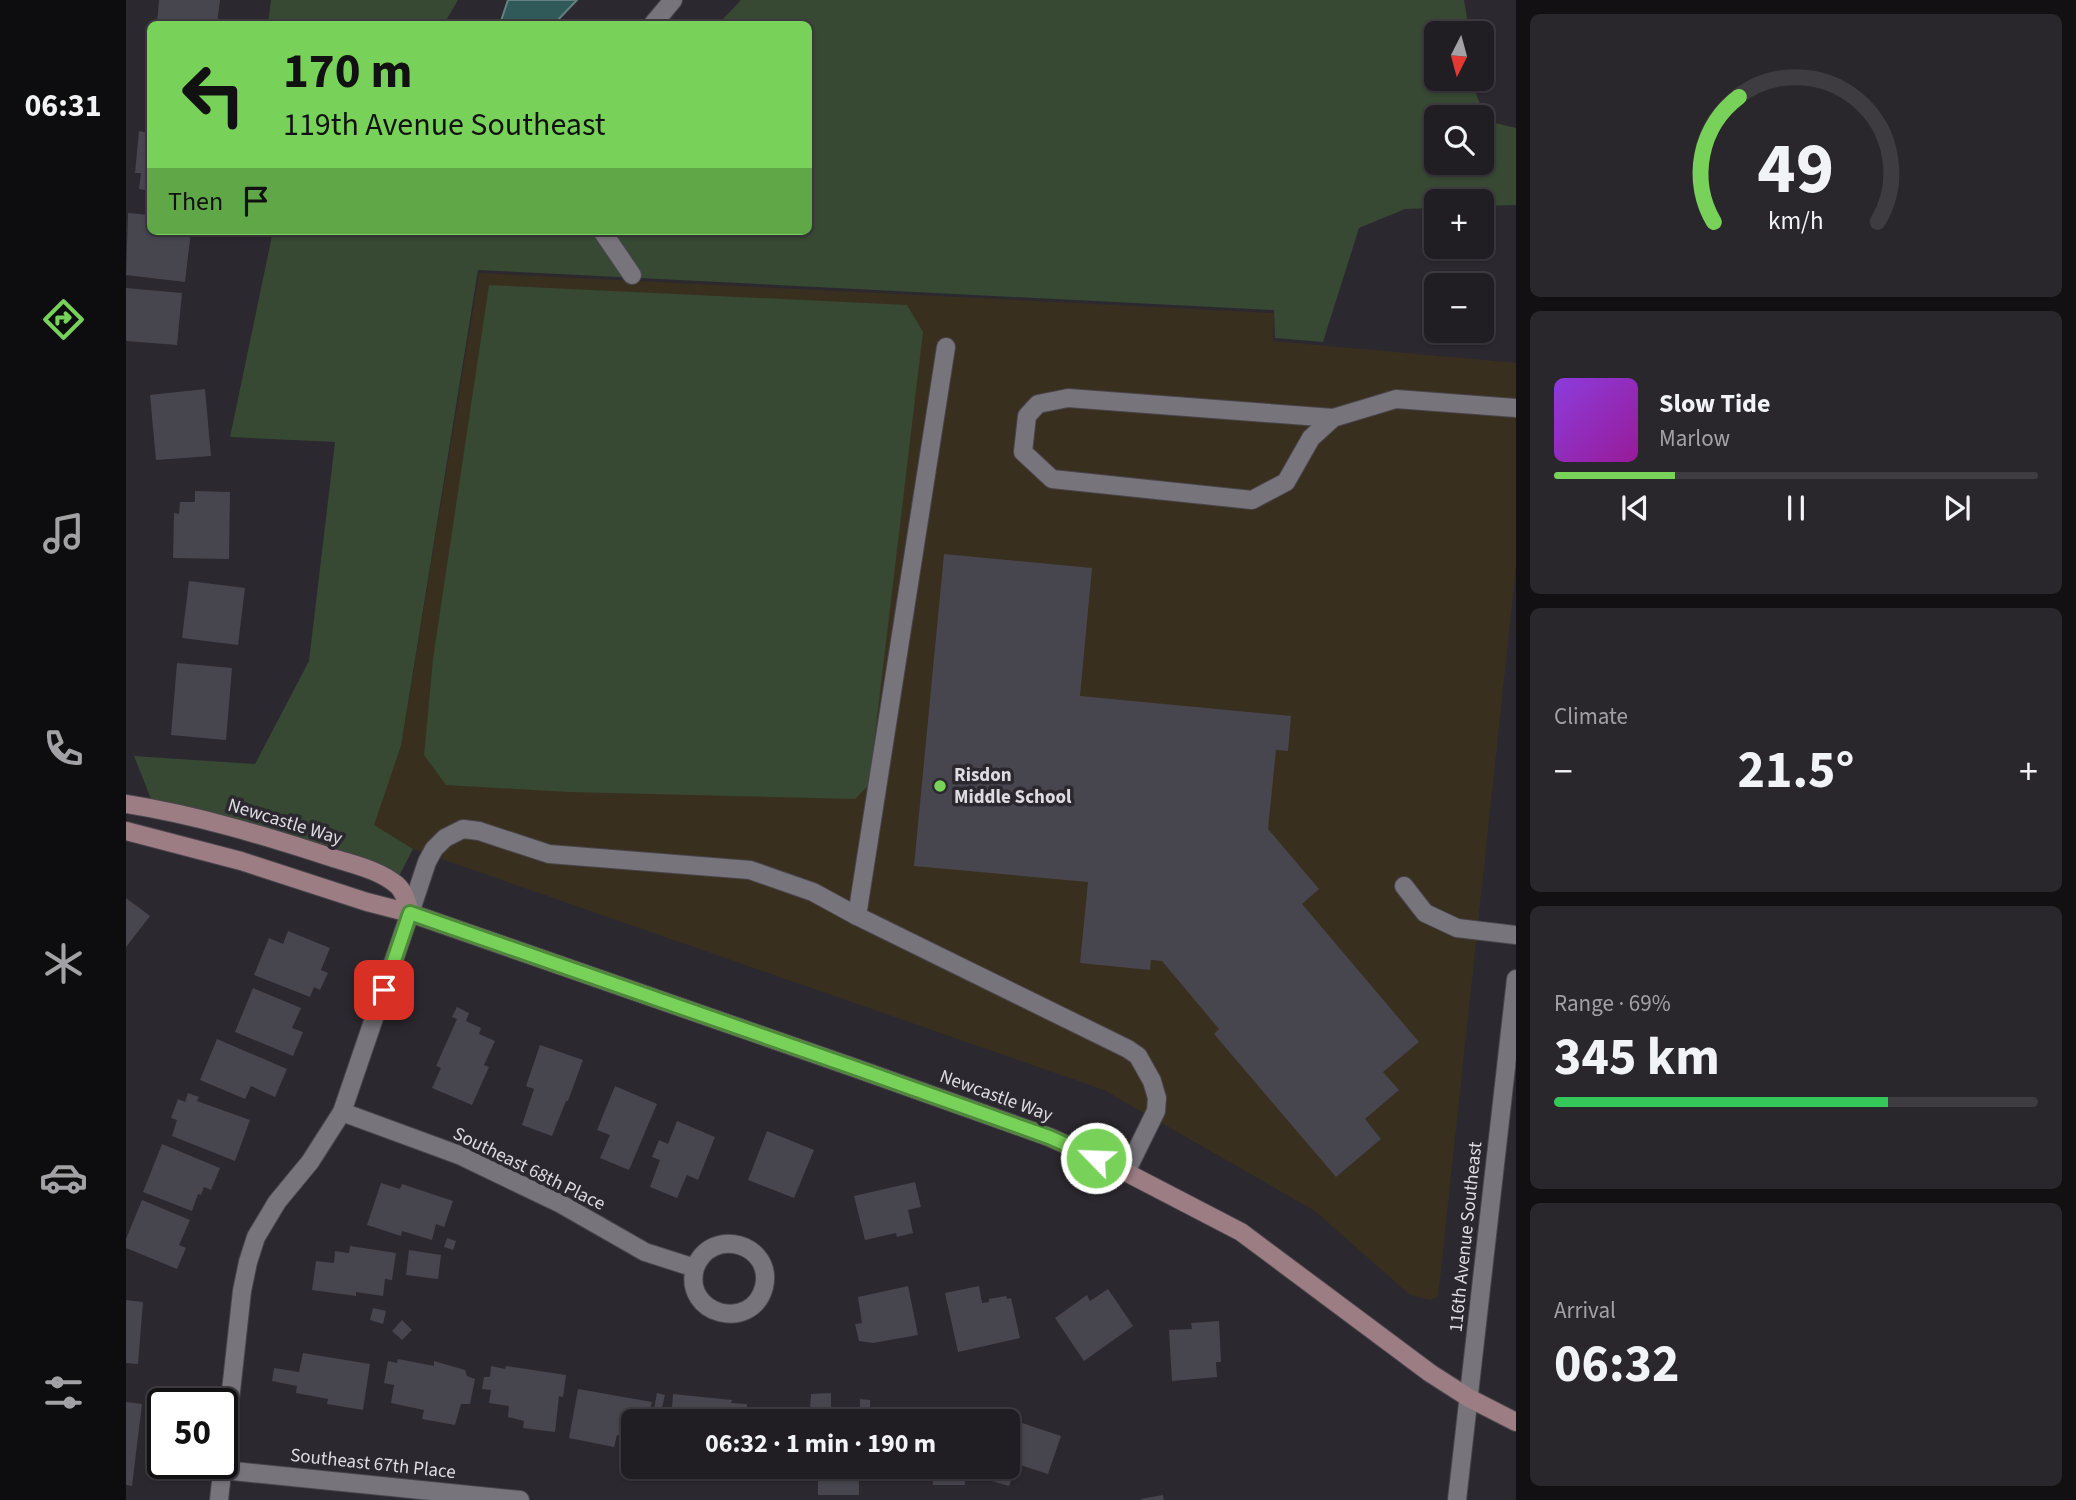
<!DOCTYPE html>
<html lang="en">
<head>
<meta charset="utf-8">
<style>
  body { margin:0; font-family:"Source Sans 3",sans-serif; background:#29272b; color:#f1f3f6; height:100vh; display:flex; flex-direction:column; font-size:26px; white-space:nowrap }
  * { box-sizing:border-box; margin:0 }
  p { font-size:23px; color:#a2a2a6 }
  .icon { flex:none; width:38px; height:38px; fill:none; stroke:currentColor; stroke-width:2; stroke-linecap:round; stroke-linejoin:round }
  .map { position:relative; flex:1; overflow:hidden }
  .side { display:flex; flex-direction:column; gap:14px; padding:14px; background:#121013; width:560px }
  .side>* { flex:none }
  .banner { position:absolute; left:21px; top:21px; width:665px; height:214px; border-radius:10px; box-shadow:0 2px 5px #0004,0 0 0 2px #3e3c41; background:#78d259; color:#111; overflow:hidden }
  .needle { width:46px; rotate:186deg }
  .tools { position:absolute; left:1298px; top:21px; display:grid; gap:14px }
  .tools a { display:grid; place-items:center; width:70px; height:70px; border-radius:10px; background:#211e23; box-shadow:0 2px 5px #0004,0 0 0 2px #3e3c41; font-size:35px }
  .speed { position:absolute; left:21px; top:1388px; display:flex; gap:14px; font-size:35px; font-weight:700; text-align:center }
  .speed>* { display:grid; place-content:center; width:91px; height:91px; border-radius:50%; background:#211e23; box-shadow:0 2px 5px #0004,0 0 0 2px #3e3c41; line-height:1 }
  .speed .limit { border:4px solid #111; border-radius:10px; background:#fff; color:#111 }
  .pin { position:absolute; display:grid; place-items:center; width:60px; height:60px; color:#fff; margin:-30px; border-radius:14px; box-shadow:0 4px 10px #0006 }
  .me { position:absolute; width:77px; margin:-38px; rotate:294deg; stroke-linejoin:round; filter:drop-shadow(0 0 5px #0008) }
  .turn { display:flex; align-items:center; gap:24px; height:147px; padding:0 21px; font-size:32px }
  .turn .icon { width:91px; height:91px; stroke-width:2.5 }
  .turn b { display:block; font-size:49px; line-height:60px }
  .then { display:flex; align-items:center; height:66px; padding:0 21px; background:#0003; gap:14px; font-size:26px }
  .big { font-size:52px; font-weight:700; line-height:1.1 }
  .side .card { flex:1; display:flex; flex-direction:column; justify-content:center; gap:10px; min-width:0; padding:0 24px; border-radius:10px; background:#29272b }
  .side .dial { align-items:center; gap:0 }
  .dial svg { height:182px; overflow:visible; fill:none; stroke:#3e3c41; stroke-width:7; stroke-linecap:round; text-anchor:middle }
  .dial text { fill:#f1f3f6; stroke:none }
  .song { display:flex; align-items:center; gap:21px }
  .cover { width:84px; height:84px; border-radius:10px; background:linear-gradient(135deg,hsl(270 70% 55%),hsl(300 70% 35%)) }
  .played { height:7px; border-radius:4px; background:linear-gradient(90deg,#78d259 25%,#3e3c41 25%) }
  .keys { display:flex; justify-content:space-around; direction:ltr }
  .heat { display:flex; justify-content:space-between; align-items:center; font-size:38px; direction:ltr }
  .charge { height:10px; border-radius:5px; background:linear-gradient(90deg,#34c759 69%,#3e3c41 0) }
  .trip { position:absolute; left:495px; top:1409px; width:399px; height:70px; border-radius:10px; background:#211e23; box-shadow:0 2px 5px #0004,0 0 0 2px #3e3c41; font-weight:700; line-height:70px; text-align:center }
  main { display:flex; flex:1; min-height:0 }
  .tab-bar { display:flex; flex-direction:column; width:126px; justify-content:space-around; align-items:center; background:#0d0c0e; color:#a2a2a6 }
  .tab-bar .icon { width:49px; height:49px }
  .tab-bar .on { color:#78d259 }
  .tab-bar b { font-size:32px; color:#f1f3f6 }
  .map>svg:first-child { display:block }
  .education { fill:#392f1f }
  .green { fill:#374833; fill-rule:evenodd }
  .water { fill:#305959; stroke:#648082; stroke-width:2 }
  .building { fill:#47454e }
  .lines { fill:none; stroke-linecap:round; stroke-linejoin:round }
  .service-casing { stroke:#49454c; stroke-width:20 }
  .minor-casing { stroke:#49454c; stroke-width:20 }
  .tertiary-casing { stroke:#49454c; stroke-width:20 }
  .secondary-casing { stroke:#49454c; stroke-width:20 }
  .service { stroke:#78747c; stroke-width:18 }
  .minor { stroke:#78747c; stroke-width:18 }
  .tertiary { stroke:#78747c; stroke-width:18 }
  .secondary { stroke:#9d7d84; stroke-width:18 }
  .route-casing { stroke:#4e883a; stroke-width:18 }
  .route { stroke:#78d259; stroke-width:12 }
  .poi-dot { fill:#78d259; stroke:#2c282f; stroke-width:2.5 }
  .labels { text-anchor:middle; dominant-baseline:central; stroke-width:7; stroke-linejoin:round; paint-order:stroke }
  .poi-label { font-size:19px; font-weight:bold; fill:#dfdce1; stroke:#2c282f; text-anchor:start }
  .street-label { font-size:19px; fill:#dfdce1; stroke:#2c282f }
</style>
</head>
<body>
<main>
<nav class="tab-bar">
<b>06:31</b>
<svg class="icon on" aria-label="directions" viewBox="0 0 24 24"><path d="M12 3l9 9-9 9-9-9zM9 14v-3h6M13 9l2 2-2 2"/></svg>
<svg class="icon" aria-label="music" viewBox="0 0 24 24"><path d="M9 18V5l10-2v13"/><circle cx="6" cy="18" r="3"/><circle cx="16" cy="16" r="3"/></svg>
<svg class="icon" aria-label="phone" viewBox="0 0 24 24"><path d="M5 4h4l2 5-3 2q2 4 5 5l2-3 5 2v4C11 20 4 13 5 4z"/></svg>
<svg class="icon" aria-label="climate" viewBox="0 0 24 24"><path d="M12 3v18M4 7l16 10M4 17L20 7"/></svg>
<svg class="icon" aria-label="car" viewBox="0 0 24 24"><path d="M5 17H2v-5l4-1 3-4h7l3 4 3 1v5h-3M9 17h6M6 11h13"/><circle cx="7" cy="17" r="2"/><circle cx="17" cy="17" r="2"/></svg>
<svg class="icon" aria-label="filters" viewBox="0 0 24 24"><path d="M4 7h16M4 17h16"/><circle cx="9" cy="7" r="2"/><circle cx="15" cy="17" r="2"/></svg>
</nav>
<div class="map">
<svg width="1390" height="1500" viewBox="0 0 1390 1500">
  <rect width="100%" height="100%" fill="#2c282f"/>
  <path class="education" d="M353 273 1148 313 1147 341 1390 363V567L1312 1297 1304 1300 1284 1295 1189 1211 978 1090 287 849 247 826 275 746Z"/>
  <g class="green">
    <path d="M145 0H332L318 24H142Z"/>
    <path d="M615 0H1338L1341 18 1339 33H1311V79H1344L1361 121 1390 128V205L1356 206V201H1311V208L1279 209 1233 228 1197 342 1149 338 1148 310 352 270 275 746 248 825 287 849 268 886 31 814 8 756 129 764 183 661 209 442 104 437 147 231H367L393 233 407 231H682V24H592ZM1311 117H1356V163H1311Z"/>
    <path d="M363 285 781 305 797 332 743 785 729 799 442 792 320 785 298 755 307 659Z"/>
  </g>
  <path class="water" d="M382 0H451L428 24H374Z"/>
  <g class="building">
    <path d="M33 0H94L91 24H31Z"/>
    <path d="M13 131 24 133V191L13 189 15 173H9Z"/>
    <path d="M2 213 24 215V231H65L59 282 0 275Z"/>
    <path d="M0 288 56 293 51 345 0 341Z"/>
    <path d="M79 389 85 456 30 460 24 395Z"/>
    <path d="M69 491 104 492 103 559 47 558 48 513 53 514 54 502H69Z"/>
    <path d="M818 554 966 568 954 696 1165 716 1162 751 1150 750 1142 829 1193 889 1176 904 1293 1042 1257 1072 1273 1090 1239 1119 1255 1139 1210 1177 1088 1034 1093 1029 1036 961 1025 960 1024 970 954 963 962 882 788 866Z"/>
    <path d="M63 581 119 588 112 645 56 638Z"/>
    <path d="M51 663 106 668 100 740 45 735Z"/>
    <path d="M0 898 24 916 0 947Z"/>
    <path d="M162 931 204 948 195 970 202 973 194 990 188 987 184 997 128 975 143 938 157 944Z"/>
    <path d="M127 988 175 1008 166 1028 177 1032 167 1056 109 1032Z"/>
    <path d="M331 1007 343 1013 340 1021 355 1028 353 1034 369 1041 358 1065 363 1067 346 1105 306 1088 315 1068 310 1066 331 1019 326 1017Z"/>
    <path d="M91 1039 161 1069 149 1097 125 1086 119 1099 74 1080Z"/>
    <path d="M414 1045 457 1060 442 1101H440L426 1136 396 1125 408 1089 400 1086Z"/>
    <path d="M489 1086 531 1104 503 1170 474 1158 484 1135 471 1130Z"/>
    <path d="M62 1093 73 1097 71 1101 124 1120 109 1161 46 1136 51 1120 45 1118 52 1099 59 1102Z"/>
    <path d="M551 1121 589 1137 572 1180 561 1175 551 1198 524 1187 534 1160 526 1157 533 1140 542 1144Z"/>
    <path d="M641 1131 688 1150 668 1198 622 1180Z"/>
    <path d="M36 1144 94 1168 85 1190 78 1187 75 1195 72 1194 66 1211 17 1192Z"/>
    <path d="M789 1182 795 1207 782 1210 787 1233 771 1237 770 1233 739 1240 728 1196Z"/>
    <path d="M255 1183 274 1189 276 1184 327 1201 318 1227 310 1224 306 1240 276 1231 275 1236 241 1225Z"/>
    <path d="M16 1200 64 1220 53 1245 60 1248 51 1269 0 1248V1239Z"/>
    <path d="M321 1238 330 1241 327 1250 318 1247Z"/>
    <path d="M224 1246 270 1253 266 1280 259 1279 257 1296 230 1292V1296L186 1290 190 1261 208 1263 209 1251 223 1253Z"/>
    <path d="M283 1250 315 1255 312 1279 280 1275Z"/>
    <path d="M782 1286 792 1335 747 1343 733 1341 729 1324 736 1323 732 1297Z"/>
    <path d="M853 1286 856 1303 863 1302V1299L880 1296 881 1299 885 1298 894 1338 832 1352 819 1293Z"/>
    <path d="M982 1289 1007 1326 958 1361 929 1318 961 1295 964 1301Z"/>
    <path d="M0 1300 17 1302 12 1364 0 1363Z"/>
    <path d="M247 1308 260 1311 257 1324 244 1320Z"/>
    <path d="M276 1320 286 1330 276 1340 266 1331Z"/>
    <path d="M1093 1321 1095 1362H1090L1091 1377 1046 1381 1043 1330 1066 1329 1065 1323Z"/>
    <path d="M177 1353 244 1364 237 1410 201 1404 202 1399 170 1393 171 1386 146 1381 148 1368 173 1372Z"/>
    <path d="M272 1359 308 1366V1361L339 1370 341 1376 349 1379 344 1404H335L329 1425 296 1419 298 1410 265 1403 268 1385 258 1383 262 1361 271 1363Z"/>
    <path d="M365 1366 379 1369 380 1366 440 1375 437 1397 433 1396 429 1432 397 1428 398 1421 382 1417 383 1406 363 1403 365 1390 356 1389 358 1377H364Z"/>
    <path d="M452 1389 526 1402 521 1421H508V1439L491 1435 488 1447 443 1438Z"/>
    <path d="M531 1393 539 1395 533 1421 526 1419Z"/>
    <path d="M705 1393V1410H731V1421H671V1409H684L685 1394Z"/>
    <path d="M547 1394 606 1400 605 1403 621 1404 620 1421H545Z"/>
    <path d="M734 1399 744 1400V1409H734Z"/>
    <path d="M0 1402 16 1404 6 1486 0 1485Z"/>
    <path d="M875 1416 935 1436 922 1474 891 1464 883 1486 852 1477 856 1466H882V1421H873Z"/>
    <rect x="692" y="1466" width="41" height="29"/>
    <path d="M773 1466H836L835 1469H839V1485H807V1474L800 1473 799 1476H773Z"/>
    <path d="M1037 1495 1038 1500H1016L1015 1499Z"/>
  </g>
  <g class="lines">
    <defs>
      <g id="service">
        <path d="M527 24 547 0"/>
        <path d="M476 231 506 275"/>
        <path d="M820 347 731 916 1002 1049 1012 1056 1026 1081 1031 1098 1030 1111 1000 1172"/>
        <path d="M1207 418 1185 438 1160 482 1126 500 926 479 897 452 901 416 912 404 942 398 1207 418 1270 399 1390 408"/>
        <path d="M1278 886 1299 913 1331 928 1390 935"/>
        <path d="M284 913 301 862 308 849 319 838 337 829 353 831 423 854 624 870 687 892 731 916"/>
      </g>
      <g id="minor">
        <path d="M216 1112 333 1155 435 1204 519 1252 569 1268C556 1315 626 1333 638 1287 648 1244 585 1225 569 1268"/>
        <path d="M97 1470 394 1500"/>
        <path d="M93 1500 116 1291 122 1262 130 1237 151 1202 184 1162 216 1112 284 913"/>
      </g>
      <path id="tertiary" d="M1331 1500 1390 979"/>
      <g id="secondary">
        <path d="M0 804C70 815 140 836 207 858 229 865 253 870 271 885 279 892 281 904 284 913"/>
        <path d="M0 831 115 861 241 902 284 913 732 1069 923 1137 986 1165 1115 1232 1304 1373 1343 1398 1390 1422"/>
      </g>
    </defs>
    <use href="#service" class="service-casing"/>
    <use href="#minor" class="minor-casing"/>
    <use href="#tertiary" class="tertiary-casing"/>
    <use href="#secondary" class="secondary-casing"/>
    <use href="#service" class="service"/>
    <use href="#minor" class="minor"/>
    <use href="#tertiary" class="tertiary"/>
    <use href="#secondary" class="secondary"/>
  </g>
  <g class="lines">
    <defs>
      <path id="route" d="M258 990 284 913 732 1069 923 1137 970 1158"/>
    </defs>
    <use href="#route" class="route-casing"/>
    <use href="#route" class="route"/>
  </g>
  <circle class="poi-dot" cx="814" cy="786" r="7"/>
  <g class="labels">
    <g class="poi-label">
      <text x="828" y="775">Risdon<tspan x="828" dy="22">Middle School</tspan></text>
    </g>
    <g class="street-label">
      <text transform="translate(159 822) rotate(17)">Newcastle Way</text>
      <text transform="translate(870 1096) rotate(20)">Newcastle Way</text>
      <text transform="translate(403 1169) rotate(26)">Southeast 68th Place</text>
      <text transform="translate(1340 1237) rotate(-84)">116th Avenue Southeast</text>
      <text transform="translate(247 1464) rotate(6)">Southeast 67th Place</text>
    </g>
  </g>
</svg>
<div class="tools">
<a><svg class="needle" viewBox="-14 -14 28 28"><path d="M0-13l5 13h-10z" fill="#e53935"/><path d="M0 13l5-13h-10z" fill="#a2a2a6"/></svg></a>
<a><svg class="icon" aria-label="search" viewBox="0 0 24 24"><circle cx="10" cy="10" r="6"/><path d="M15 15l6 6"/></svg></a>
<a>+</a>
<a>−</a>
</div>
<div class="speed"><div class="limit">50</div></div>
<div class="pin" style="left:258px;top:990px;background:#d93025"><svg class="icon" aria-label="arrive" viewBox="0 0 24 24"><path d="M6 21V4h12l-3 4 3 4H6"/></svg></div>
<svg class="me" style="left:970px;top:1158px" viewBox="-20 -20 40 40"><circle r="17" fill="#78d259" stroke="#fff" stroke-width="3"/><path d="M0-11L8 9 0 5-8 9z" fill="#fff"/></svg>
<div class="trip">06:32 · 1 min · 190 m</div>
<div class="banner">
<div class="turn"><svg class="icon" aria-label="left" viewBox="0 0 24 24"><path d="M17 20v-9H6M10 6l-5 5 5 5"/></svg><div><b>170 m</b>119th Avenue Southeast</div></div>
<div class="then">Then<svg class="icon" aria-label="arrive" viewBox="0 0 24 24"><path d="M6 21V4h12l-3 4 3 4H6"/></svg></div>
</div>
</div>
<section class="side">
<div class="card dial"><svg viewBox="0 0 100 80">
<path d="M14 69A42 42 0 1 1 86 69"/>
<path d="M14 69A42 42 0 0 1 25 14" stroke="#78d259"/>
<text x="50" y="56" font-size="32" font-weight="700">49</text>
<text x="50" y="72" font-size="11">km/h</text>
</svg></div>
<div class="card">
<div class="song"><i class="cover"></i><div><b>Slow Tide</b><p>Marlow</p></div></div>
<div class="played"></div>
<div class="keys"><svg class="icon" aria-label="previous" viewBox="0 0 24 24"><path d="M18 5L8 12l10 7zM5 5v14"/></svg><svg class="icon" aria-label="pause" viewBox="0 0 24 24"><path d="M8 5v14M16 5v14"/></svg><svg class="icon" aria-label="next" viewBox="0 0 24 24"><path d="M6 5l10 7-10 7zM19 5v14"/></svg></div>
</div>
<div class="card"><p>Climate</p>
<div class="heat"><a>−</a><b class="big">21.5°</b><a>+</a></div>
</div>
<div class="card"><p>Range · 69%</p><b class="big">345 km</b><div class="charge"></div></div>
<div class="card"><p>Arrival</p><b class="big">06:32</b></div>
</section>
</main>
</body>
</html>
